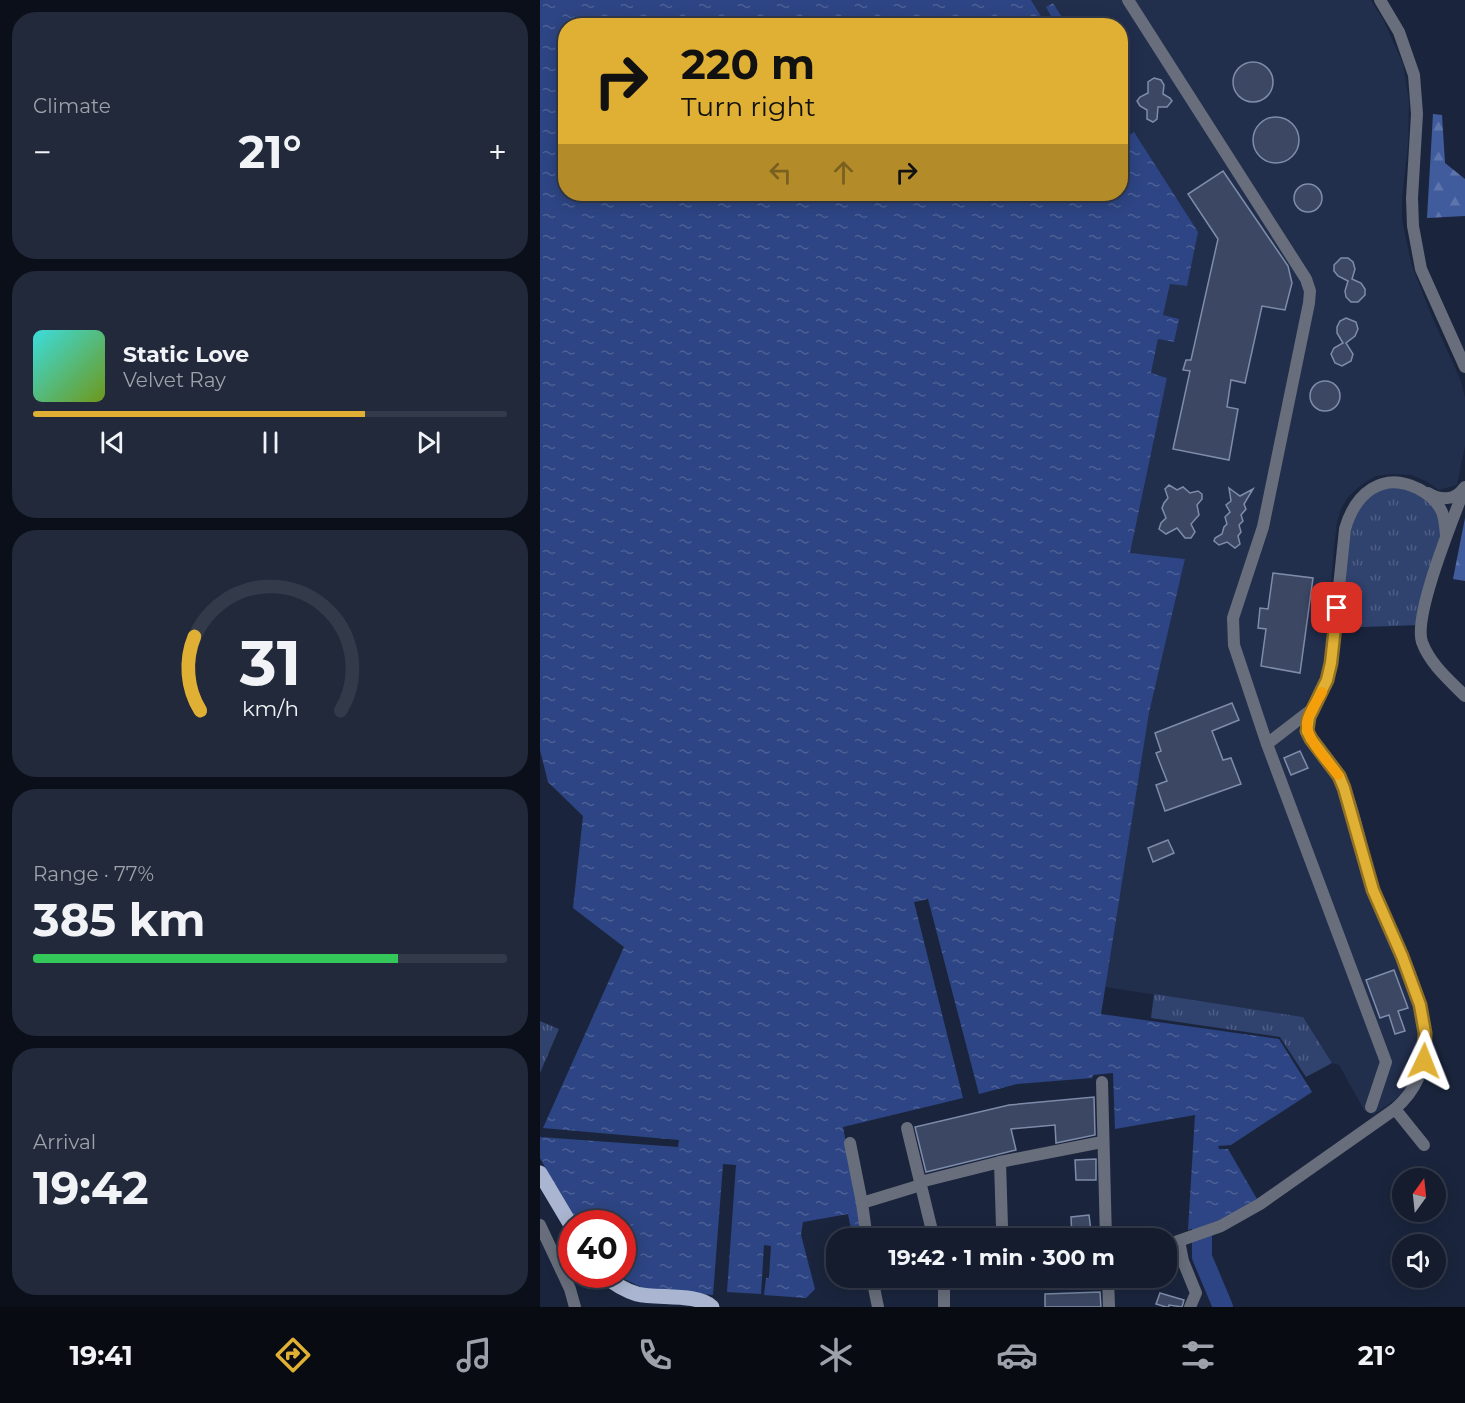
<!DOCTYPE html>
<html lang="en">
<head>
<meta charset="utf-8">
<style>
  body { margin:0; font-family:Montserrat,sans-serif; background:#21293a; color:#f1f3f6; height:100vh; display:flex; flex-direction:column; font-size:22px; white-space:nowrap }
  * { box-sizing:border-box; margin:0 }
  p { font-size:20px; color:#9da1aa }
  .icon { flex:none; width:33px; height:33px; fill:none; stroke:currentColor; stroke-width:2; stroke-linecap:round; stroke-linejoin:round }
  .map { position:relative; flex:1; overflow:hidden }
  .side { display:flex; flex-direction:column; gap:12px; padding:12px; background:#0b0f19; width:540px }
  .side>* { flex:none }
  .hud { position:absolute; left:18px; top:18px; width:570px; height:183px; border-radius:24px; box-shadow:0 3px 15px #0003,0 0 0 2px #333a4a; background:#e0b034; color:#111; overflow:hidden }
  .needle { width:39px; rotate:15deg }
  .buttons { position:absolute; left:852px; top:1168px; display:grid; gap:12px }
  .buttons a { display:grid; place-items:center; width:54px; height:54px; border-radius:50%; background:#141c2e; box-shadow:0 3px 15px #0003,0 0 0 2px #333a4a; font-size:30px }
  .speed { position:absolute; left:18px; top:1210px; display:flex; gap:12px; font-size:30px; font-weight:700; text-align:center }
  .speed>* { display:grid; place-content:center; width:78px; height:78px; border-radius:50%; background:#141c2e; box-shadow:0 3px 15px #0003,0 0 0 2px #333a4a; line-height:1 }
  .speed .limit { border:9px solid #d22; background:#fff; color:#111 }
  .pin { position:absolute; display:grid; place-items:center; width:51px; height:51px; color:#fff; margin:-26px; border-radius:12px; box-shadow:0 3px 9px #0006 }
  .me { position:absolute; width:66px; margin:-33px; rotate:2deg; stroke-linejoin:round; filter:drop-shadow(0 0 4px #0008) }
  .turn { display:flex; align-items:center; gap:21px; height:126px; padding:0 24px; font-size:27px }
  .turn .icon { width:78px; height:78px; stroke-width:2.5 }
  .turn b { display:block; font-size:42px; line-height:51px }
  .lanes { display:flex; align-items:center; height:57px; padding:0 24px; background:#0003; justify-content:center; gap:30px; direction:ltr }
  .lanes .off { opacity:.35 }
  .big { font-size:45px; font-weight:700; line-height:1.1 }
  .side .widget { flex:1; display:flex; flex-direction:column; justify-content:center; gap:9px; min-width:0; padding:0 21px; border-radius:24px; background:#21293a }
  .side .dial { align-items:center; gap:0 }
  .dial svg { height:156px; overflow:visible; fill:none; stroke:#333a4a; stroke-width:7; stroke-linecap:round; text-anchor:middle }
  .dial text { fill:#f1f3f6; stroke:none }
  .song { display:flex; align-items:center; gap:18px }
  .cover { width:72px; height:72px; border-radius:9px; background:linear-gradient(135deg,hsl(180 70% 55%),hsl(80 70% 35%)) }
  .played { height:6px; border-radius:3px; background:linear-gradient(90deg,#e0b034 70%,#333a4a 70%) }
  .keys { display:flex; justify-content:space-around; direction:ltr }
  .heat { display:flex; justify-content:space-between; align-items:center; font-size:33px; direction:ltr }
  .charge { height:9px; border-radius:4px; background:linear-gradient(90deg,#34c759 77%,#333a4a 0) }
  .trip { position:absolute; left:286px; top:1228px; width:351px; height:60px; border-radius:24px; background:#141c2e; box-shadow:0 3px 15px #0003,0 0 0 2px #333a4a; font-weight:700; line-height:60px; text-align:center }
  .menu { display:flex; height:96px; justify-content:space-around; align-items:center; background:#080b12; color:#9da1aa }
  .menu .icon { width:42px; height:42px }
  .menu .selected { color:#e0b034 }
  .menu b { font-size:27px; color:#f1f3f6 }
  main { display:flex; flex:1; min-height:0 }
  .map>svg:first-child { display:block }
  .built { fill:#212e4c }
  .grass { fill:url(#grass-tufts) }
  .forest { fill:url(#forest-firs) }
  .water { fill:url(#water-ripples) }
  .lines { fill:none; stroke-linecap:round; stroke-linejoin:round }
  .river { stroke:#2d4584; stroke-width:20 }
  .building { fill:#3c4863; stroke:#7e8caa; stroke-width:1.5 }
  .minor { stroke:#686e7b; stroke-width:12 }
  .major { stroke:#aab6d1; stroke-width:15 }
  .route-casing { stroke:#927222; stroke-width:15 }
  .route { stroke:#e0b034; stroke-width:10 }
  .slow { stroke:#f59e0b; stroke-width:10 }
</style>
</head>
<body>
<main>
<section class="side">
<div class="widget"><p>Climate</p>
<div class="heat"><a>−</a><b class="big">21°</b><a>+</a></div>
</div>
<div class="widget">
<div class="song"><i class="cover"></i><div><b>Static Love</b><p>Velvet Ray</p></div></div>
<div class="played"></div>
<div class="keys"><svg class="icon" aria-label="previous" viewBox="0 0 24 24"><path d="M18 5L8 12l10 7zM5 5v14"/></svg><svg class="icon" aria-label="pause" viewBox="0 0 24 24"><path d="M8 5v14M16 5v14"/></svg><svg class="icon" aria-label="next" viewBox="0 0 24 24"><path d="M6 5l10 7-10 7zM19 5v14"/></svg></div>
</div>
<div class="widget dial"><svg viewBox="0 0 100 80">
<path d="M14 69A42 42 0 1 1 86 69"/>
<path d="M14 69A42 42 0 0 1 11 31" stroke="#e0b034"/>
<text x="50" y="56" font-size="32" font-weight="700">31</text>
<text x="50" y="72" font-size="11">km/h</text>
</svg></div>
<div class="widget"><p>Range · 77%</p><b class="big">385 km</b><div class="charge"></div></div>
<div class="widget"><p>Arrival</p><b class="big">19:42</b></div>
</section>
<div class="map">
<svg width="925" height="1307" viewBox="0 0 925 1307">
  <defs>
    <pattern id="grass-tufts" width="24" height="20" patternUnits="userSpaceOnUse" patternTransform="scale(1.5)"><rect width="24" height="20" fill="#30426e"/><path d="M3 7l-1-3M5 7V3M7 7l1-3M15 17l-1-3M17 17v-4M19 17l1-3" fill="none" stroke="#4e5e84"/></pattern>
    <pattern id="forest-firs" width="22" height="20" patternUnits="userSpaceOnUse" patternTransform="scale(1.5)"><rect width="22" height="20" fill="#415c9d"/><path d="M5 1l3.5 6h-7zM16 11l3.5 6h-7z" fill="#5d74ac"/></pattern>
    <pattern id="water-ripples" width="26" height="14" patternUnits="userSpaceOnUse" patternTransform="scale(1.5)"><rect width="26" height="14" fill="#2d4584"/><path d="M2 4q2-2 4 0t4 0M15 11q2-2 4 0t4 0" fill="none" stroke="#4c6096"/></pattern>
  </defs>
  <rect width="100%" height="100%" fill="#1a253d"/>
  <path class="built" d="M491 0H831L843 19 863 64 869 101 868 145 862 199V220L872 266 891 314 921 381 925 398V446L917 485 899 490 886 481 871 475 853 474 836 476 821 485 808 497 801 509 797 522 794 549 784 666 781 677 764 707 759 727 760 734 800 789 821 862 824 883 830 901 853 947 873 1002 880 1040 879 1061 871 1082 856 1099 833 1115 824 1110 799 1065 792 1063 762 1017 565 987 609 713 645 559 590 553 627 378 611 373 618 339 634 342 623 315 630 283 647 286 594 132 582 139 581 136 580 26 527 25 513 3 512 16 504 21Z"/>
  <g class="grass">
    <path d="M851 483 896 502 906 535 880 625 795 628 813 508Z"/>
    <path d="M614 994 763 1017 792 1063 766 1077 740 1037 611 1018Z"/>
    <path d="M0 1021 19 1029 0 1073Z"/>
  </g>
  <g class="forest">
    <path d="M893 114 902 115 905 163 925 179V216L887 218Z"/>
    <path d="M925 518V581L913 579Z"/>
  </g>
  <path class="water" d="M0 0H491L504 21 511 16 506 7 513 3 527 25 26 26V194H580L581 136 583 139 594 132 658 232 647 286 630 284 623 315 639 319 634 342 618 339 611 373 627 378 590 553 645 559 609 713 561 1014 739 1039 772 1092 700 1139 691 1145 678 1146 679 1149H688L717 1199 682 1220 648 1230 655 1115 575 1129 573 1073 553 1075 552 1078 477 1084 439 1094 388 899 374 902 423 1098 303 1127 324 1239H313L308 1214 263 1222 261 1235 275 1289 266 1298 224 1295 226 1278H229L231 1246 224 1245 221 1294 187 1292 196 1165 183 1164 173 1295 105 1289 76 1275H82V1224H37L0 1158V1137L138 1147 139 1140 3 1128 84 947 33 908 43 816 8 782 0 750Z"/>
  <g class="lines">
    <path class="river" d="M662 1212V1257L683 1307"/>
  </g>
  <g class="building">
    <circle cx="713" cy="82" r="20"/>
    <path d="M614 78 621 80 624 85 623 94 630 98 632 101 627 107H618L617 119 613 122 607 119V110L600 106 597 101 600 97 608 93V82Z"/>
    <circle cx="736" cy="140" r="23"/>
    <path d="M683 171 748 266 752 283 745 310 722 306 705 383 691 380 687 407 698 409 689 460 633 449 650 371 643 370 646 360H651L678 239 648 194Z"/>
    <circle cx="768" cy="198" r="14"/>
    <path d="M801 258H808L813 262 815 269 812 279 821 283 825 289V295L818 302H811L806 297 805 291 808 281 798 276 794 271V265Z"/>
    <path d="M806 318 816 322 818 329 815 336 806 343 813 354 811 361 802 366 795 363 791 354 794 348 803 343 797 333V327L800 321Z"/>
    <circle cx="785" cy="396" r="15"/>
    <path d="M629 485 637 490 643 487 650 493 658 491 662 494V499L657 505 659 515 651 524 655 532 651 538H645L637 528 626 534 619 529 621 523 626 518 622 508 624 503 628 498 625 489Z"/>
    <path d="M689 488 700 496 713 489 704 504 706 509 701 515 703 521 699 525 701 532 698 536 700 544 695 548 687 542 679 545 674 541 675 538 682 534 684 527 687 524 685 517 690 512 686 505 691 501Z"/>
    <path d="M733 573 773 578 760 673 721 666 726 629 718 628 720 608 728 609Z"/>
    <path d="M692 703 699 720 672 731 683 760 691 758 701 784 625 811 616 785 627 781 616 753 621 751 615 733Z"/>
    <path d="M760 751 768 768 751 775 744 758Z"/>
    <path d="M628 840 634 853 613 862 608 848Z"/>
    <path d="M854 970 868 1008 858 1011 865 1031 855 1034 849 1015 840 1018 826 980Z"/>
    <path d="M554 1097 555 1135 516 1143 515 1125 471 1129 476 1150 386 1172 375 1127 469 1105Z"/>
    <path d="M556 1159V1180H536L535 1160Z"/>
    <path d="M549 1215 552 1239H532L531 1217Z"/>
    <path d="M560 1292 561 1307H505V1294Z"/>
    <path d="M620 1293 644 1300 642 1307 629 1305V1307H626L616 1304Z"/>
  </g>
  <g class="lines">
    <g class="minor">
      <path d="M588 0 766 279 770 291 769 303 723 527 693 618 694 645 727 744 846 1062 831 1107"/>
      <path d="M840 0 859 32 874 75 877 114 872 198 873 226 881 269 925 367"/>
      <path d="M925 487C914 517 873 615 882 642 890 664 909 680 925 696"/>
      <path d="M888 493C899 500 915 501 923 489"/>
      <path d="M727 744 771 710"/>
      <path d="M562 1082 566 1239"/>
      <path d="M855 1109 884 1145"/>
      <path d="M367 1128 394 1239"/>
      <path d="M310 1143 322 1203 327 1239"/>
      <path d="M460 1162 462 1227"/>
      <path d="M380 1182 460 1162 562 1142"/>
      <path d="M322 1203 381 1185"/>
      <path d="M0 1225 30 1289 35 1307"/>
      <path d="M639 1241 643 1261 656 1293 650 1307"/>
      <path d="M627 1245 681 1226 720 1204 855 1109C924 1049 858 956 834 890 821 856 818 818 803 785 798 775 792 766 786 757 780 749 770 742 767 732 764 718 776 705 781 694 786 684 788 674 791 663L805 529C815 494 842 470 879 489 888 494 898 502 902 512 905 519 905 528 906 535"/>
      <path d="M332 1278 338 1307"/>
      <path d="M404 1278V1307"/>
      <path d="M568 1278 569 1307"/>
    </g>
    <g class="major">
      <path d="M0 1173 32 1227"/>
      <path d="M64 1275C74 1284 84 1290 97 1294 117 1299 158 1293 172 1307"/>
    </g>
  </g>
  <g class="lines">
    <defs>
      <path id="route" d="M797 608 791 663 787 680 769 717 767 731 771 739 799 776 804 788 833 890 862 956 880 1005 885 1033 884 1061"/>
    </defs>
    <use href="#route" class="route-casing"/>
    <use href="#route" class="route"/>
    <path class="slow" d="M782 692C777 702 769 711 767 722 765 739 789 762 798 775"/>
  </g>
</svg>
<div class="buttons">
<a><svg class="needle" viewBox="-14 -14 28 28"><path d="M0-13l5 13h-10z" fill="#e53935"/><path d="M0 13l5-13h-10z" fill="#9da1aa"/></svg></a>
<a><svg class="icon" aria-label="sound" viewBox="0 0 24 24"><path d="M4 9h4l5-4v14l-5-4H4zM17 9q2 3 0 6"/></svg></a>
</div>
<div class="speed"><div class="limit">40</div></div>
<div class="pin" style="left:797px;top:608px;background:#d93025"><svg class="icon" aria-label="arrive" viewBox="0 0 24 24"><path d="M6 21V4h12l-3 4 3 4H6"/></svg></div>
<svg class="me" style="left:884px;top:1061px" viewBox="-20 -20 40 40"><path d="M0-17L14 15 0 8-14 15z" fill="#e0b034" stroke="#fff" stroke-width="4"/></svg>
<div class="trip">19:42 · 1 min · 300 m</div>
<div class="hud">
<div class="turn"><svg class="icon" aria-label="right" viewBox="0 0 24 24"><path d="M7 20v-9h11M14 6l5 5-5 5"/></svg><div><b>220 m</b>Turn right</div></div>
<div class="lanes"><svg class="icon off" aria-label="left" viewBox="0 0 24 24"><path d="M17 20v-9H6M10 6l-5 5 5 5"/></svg><svg class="icon off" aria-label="ahead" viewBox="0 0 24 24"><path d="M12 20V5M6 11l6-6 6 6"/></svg><svg class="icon" aria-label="right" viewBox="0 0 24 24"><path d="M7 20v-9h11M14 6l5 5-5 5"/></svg></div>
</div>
</div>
</main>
<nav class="menu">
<b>19:41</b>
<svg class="icon selected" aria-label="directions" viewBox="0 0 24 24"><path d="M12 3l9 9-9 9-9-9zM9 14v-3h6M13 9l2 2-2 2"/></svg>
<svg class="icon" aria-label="music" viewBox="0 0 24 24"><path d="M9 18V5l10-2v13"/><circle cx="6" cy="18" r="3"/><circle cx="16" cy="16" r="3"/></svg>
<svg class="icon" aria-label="phone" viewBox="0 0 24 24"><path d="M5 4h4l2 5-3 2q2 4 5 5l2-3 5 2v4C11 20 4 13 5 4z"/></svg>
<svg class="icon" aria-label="climate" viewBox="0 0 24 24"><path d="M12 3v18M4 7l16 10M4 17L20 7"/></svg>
<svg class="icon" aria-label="car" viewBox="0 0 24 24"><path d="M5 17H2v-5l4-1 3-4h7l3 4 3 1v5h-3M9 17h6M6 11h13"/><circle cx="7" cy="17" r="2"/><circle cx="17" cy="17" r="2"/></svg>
<svg class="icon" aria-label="filters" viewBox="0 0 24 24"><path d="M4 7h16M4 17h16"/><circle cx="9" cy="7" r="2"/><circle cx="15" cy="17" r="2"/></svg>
<b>21°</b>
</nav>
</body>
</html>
